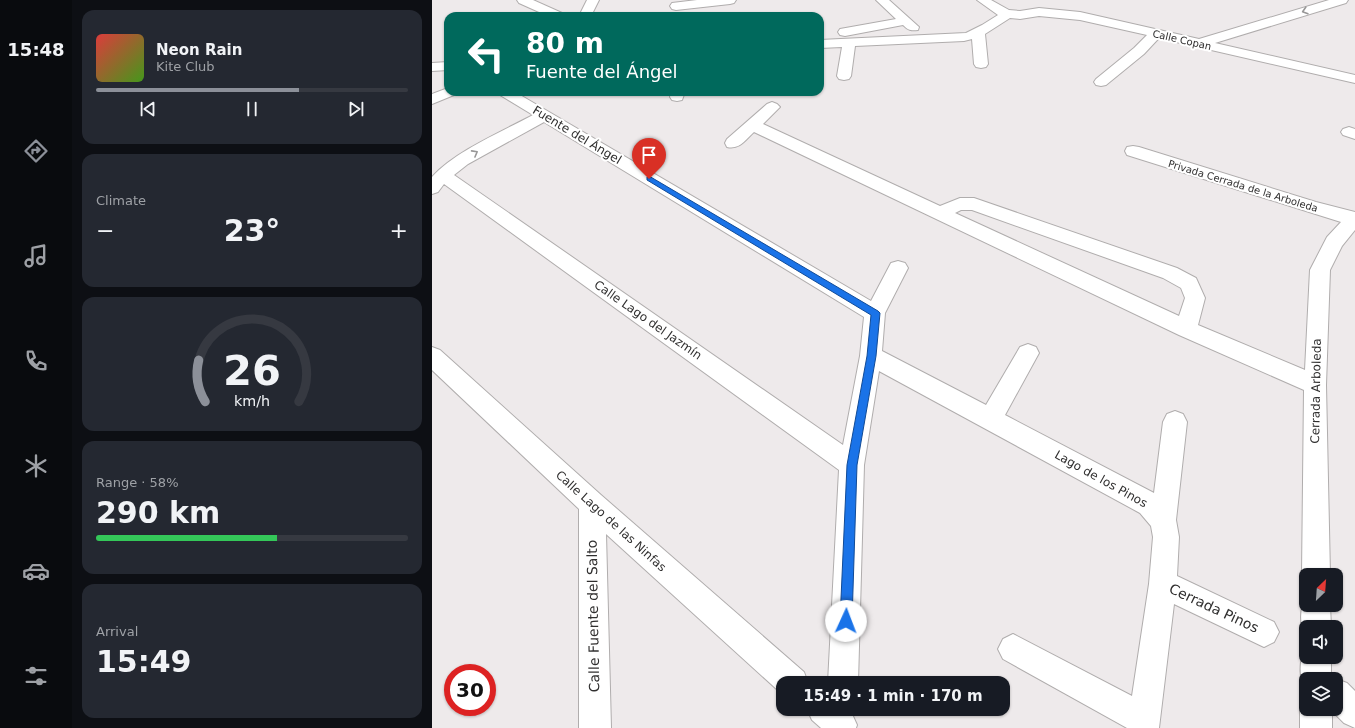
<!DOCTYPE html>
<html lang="en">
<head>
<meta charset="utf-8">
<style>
  body { margin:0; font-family:"DejaVu Sans",sans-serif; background:#242831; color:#f1f3f6; height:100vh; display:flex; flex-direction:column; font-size:15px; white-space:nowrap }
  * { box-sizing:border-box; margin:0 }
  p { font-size:13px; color:#9ea1a6 }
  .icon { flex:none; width:22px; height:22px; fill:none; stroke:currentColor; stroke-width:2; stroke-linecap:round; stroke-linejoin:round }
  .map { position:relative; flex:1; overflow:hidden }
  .drawer { display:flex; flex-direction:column; gap:10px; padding:10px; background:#0d0f14; width:360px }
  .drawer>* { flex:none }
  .top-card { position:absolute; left:12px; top:12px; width:380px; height:84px; border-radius:12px; box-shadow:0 1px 3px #0004; background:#00695c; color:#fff; overflow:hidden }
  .needle { width:26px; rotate:25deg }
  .fabs { position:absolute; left:867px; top:568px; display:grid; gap:8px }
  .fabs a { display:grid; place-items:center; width:44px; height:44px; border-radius:8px; background:#171b24; box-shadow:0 1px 3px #0004; font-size:20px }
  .speed { position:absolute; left:12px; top:664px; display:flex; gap:8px; font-size:20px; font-weight:700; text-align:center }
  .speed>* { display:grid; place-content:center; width:52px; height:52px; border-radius:50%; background:#171b24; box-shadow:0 1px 3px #0004; line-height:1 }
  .speed .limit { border:6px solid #d22; background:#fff; color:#111 }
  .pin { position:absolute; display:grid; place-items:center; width:34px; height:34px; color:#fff; margin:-41px -17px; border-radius:50% 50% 50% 0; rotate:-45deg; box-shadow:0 0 4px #0007 }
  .pin .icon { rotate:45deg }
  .me { position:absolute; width:44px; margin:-22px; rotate:2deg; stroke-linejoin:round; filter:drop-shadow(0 0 3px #0008) }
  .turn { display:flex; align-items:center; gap:14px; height:84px; padding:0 16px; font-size:18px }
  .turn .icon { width:52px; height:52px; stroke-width:2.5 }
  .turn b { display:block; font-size:28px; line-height:34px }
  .big { font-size:30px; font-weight:700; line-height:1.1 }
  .drawer .tile { flex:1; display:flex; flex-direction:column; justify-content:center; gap:6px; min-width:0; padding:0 14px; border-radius:12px; background:#242831 }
  .drawer .dial { align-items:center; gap:0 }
  .dial svg { height:104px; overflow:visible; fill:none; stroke:#363941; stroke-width:7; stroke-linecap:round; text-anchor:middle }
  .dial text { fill:#f1f3f6; stroke:none }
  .song { display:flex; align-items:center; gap:12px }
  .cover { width:48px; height:48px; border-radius:6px; background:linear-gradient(135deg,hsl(0 70% 55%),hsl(100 70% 35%)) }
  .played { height:4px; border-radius:2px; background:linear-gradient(90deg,#8c9099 65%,#363941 65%) }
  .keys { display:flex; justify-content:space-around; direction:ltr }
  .heat { display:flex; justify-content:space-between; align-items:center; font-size:22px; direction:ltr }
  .charge { height:6px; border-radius:3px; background:linear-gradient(90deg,#34c759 58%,#363941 0) }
  .trip { position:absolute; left:344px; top:676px; width:234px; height:40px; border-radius:12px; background:#171b24; box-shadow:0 1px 3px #0004; font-weight:700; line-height:40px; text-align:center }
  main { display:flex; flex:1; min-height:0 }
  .menu { display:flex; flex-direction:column; width:72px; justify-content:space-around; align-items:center; background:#090b0e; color:#9ea1a6 }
  .menu .icon { width:28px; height:28px }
  .menu .on { color:#8c9099 }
  .menu b { font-size:18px; color:#f1f3f6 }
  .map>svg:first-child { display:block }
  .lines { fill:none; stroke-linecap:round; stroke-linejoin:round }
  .minor-casing { stroke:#b0adad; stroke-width:2 }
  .minor { fill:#fff; fill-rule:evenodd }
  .oneway { stroke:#989797 }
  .route { fill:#1a73e8; stroke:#114b97 }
  .labels { text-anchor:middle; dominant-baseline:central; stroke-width:4; stroke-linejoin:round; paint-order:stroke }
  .far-street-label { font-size:10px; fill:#302f2f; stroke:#fff }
  .street-label { font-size:12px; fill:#302f2f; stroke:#fff }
  .near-street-label { font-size:14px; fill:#302f2f; stroke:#fff }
</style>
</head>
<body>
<main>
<nav class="menu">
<b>15:48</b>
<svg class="icon on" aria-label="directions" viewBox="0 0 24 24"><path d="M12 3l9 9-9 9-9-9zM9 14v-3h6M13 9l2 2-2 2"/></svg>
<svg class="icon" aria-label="music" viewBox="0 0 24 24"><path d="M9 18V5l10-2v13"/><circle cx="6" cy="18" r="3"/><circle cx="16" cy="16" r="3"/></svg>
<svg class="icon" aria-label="phone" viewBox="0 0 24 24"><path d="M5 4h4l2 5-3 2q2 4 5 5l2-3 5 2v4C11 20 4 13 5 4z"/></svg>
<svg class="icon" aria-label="climate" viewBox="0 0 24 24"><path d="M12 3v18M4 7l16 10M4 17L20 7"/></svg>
<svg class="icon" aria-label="car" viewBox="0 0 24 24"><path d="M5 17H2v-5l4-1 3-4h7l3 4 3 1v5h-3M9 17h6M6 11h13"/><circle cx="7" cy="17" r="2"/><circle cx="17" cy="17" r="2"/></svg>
<svg class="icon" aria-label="filters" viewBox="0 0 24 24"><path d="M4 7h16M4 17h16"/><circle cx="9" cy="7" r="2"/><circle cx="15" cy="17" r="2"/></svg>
</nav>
<section class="drawer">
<div class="tile">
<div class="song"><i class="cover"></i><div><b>Neon Rain</b><p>Kite Club</p></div></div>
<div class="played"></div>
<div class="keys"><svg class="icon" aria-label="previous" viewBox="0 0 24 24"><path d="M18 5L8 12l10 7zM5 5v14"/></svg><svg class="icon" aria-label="pause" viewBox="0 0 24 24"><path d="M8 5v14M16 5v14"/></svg><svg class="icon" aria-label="next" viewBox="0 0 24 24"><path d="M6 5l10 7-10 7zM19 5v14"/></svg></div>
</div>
<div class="tile"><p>Climate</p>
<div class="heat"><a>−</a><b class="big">23°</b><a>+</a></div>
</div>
<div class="tile dial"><svg viewBox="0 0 100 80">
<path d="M14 69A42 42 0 1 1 86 69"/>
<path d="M14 69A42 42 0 0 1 9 37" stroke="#8c9099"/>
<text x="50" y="56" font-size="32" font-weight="700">26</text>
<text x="50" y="72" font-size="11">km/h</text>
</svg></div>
<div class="tile"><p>Range · 58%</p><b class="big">290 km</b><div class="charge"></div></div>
<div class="tile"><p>Arrival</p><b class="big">15:49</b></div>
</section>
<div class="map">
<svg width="923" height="728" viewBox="0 0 923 728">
  <rect width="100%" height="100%" fill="#eeeaeb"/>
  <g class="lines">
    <defs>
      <g id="minor">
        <path d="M85 0H101L130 13 132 16H116L87 3Z"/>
        <path d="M155 0H167L159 16H147Z"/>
        <path d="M265 0H304L302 3 298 4 244 10 240 9 238 6 240 3Z"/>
        <path d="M444 0H457L487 27 486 30C479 31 476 30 471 25L413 36 408 35 406 32 408 29 464 19Z"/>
        <path d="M545 0H559L577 10 588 11 607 8 648 12 767 39 897 0H916L914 3 783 43 923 75V83L727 38 712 54 674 85 669 86 664 85 662 82 664 79 702 48 715 35 648 20 607 16 588 19 578 18 553 34 556 64 554 67 549 68 544 67 542 64 540 39 532 41 423 46 419 76 417 79 412 80 407 79 405 76 410 47 388 48V40L534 33 550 25 566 15Z"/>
        <path d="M16 62V70L0 71V63Z"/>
        <path d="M16 88V92H24L22 95 0 104V94Z"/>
        <path d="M66 92H83L439 301 459 263 466 261 473 263 476 268 453 313 450 351 554 405 588 347 596 344 604 347 607 353 573 415 722 493 731 422 735 414 743 411 751 414 755 422 744 520 747 537 745 576 842 622 847 632 842 642 832 647 742 604 727 728H695L571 659 566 649 571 639 581 634 700 696 717 584 721 537 719 526 708 513 447 371 432 465 426 683H396L407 470 12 184 6 192 0 194V177C22 152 71 131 101 115L68 95ZM112 122 432 317 428 356 411 445 22 175 36 164Z"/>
        <path d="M239 92H253L250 100 245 101 240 100 238 97Z"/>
        <path d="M340 102 345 104 348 107 331 124 508 206 528 198H542L745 268 764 278 773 298 766 325 873 370 878 270 895 237 909 222 695 155 693 151 695 147 701 146 707 147 884 202 923 212V230L910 246 898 270 894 385 898 575H874V584L870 575 872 390 747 335 322 132C314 139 308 150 295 147L293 143 295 139 335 104ZM529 210H540L731 278 749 288 753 298 747 316 523 213Z"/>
        <path d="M917 127 923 129V139L911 135 909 132 911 129Z"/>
        <path d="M0 347 8 350 169 495 372 672 376 683H351L350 694 174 534 179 728H147V509L0 370Z"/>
        <path d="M874 595V605H898L899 627H874V637C867 624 868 609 874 595Z"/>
        <path d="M873 646 874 657H899V679H874V690C866 677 868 660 873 646Z"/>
        <path d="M903 679H904L915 683 923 691V728L912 723 900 711V728H868V709L873 698 874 709H904Z"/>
        <path d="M375 709H415L420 714 425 725 424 728H389L380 720Z"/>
      </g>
    </defs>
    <use href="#minor" class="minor-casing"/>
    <use href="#minor" class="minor"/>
  </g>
  <defs><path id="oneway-chevron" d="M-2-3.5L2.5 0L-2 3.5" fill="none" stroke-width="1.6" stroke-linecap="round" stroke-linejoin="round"/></defs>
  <g class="oneway">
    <use href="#oneway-chevron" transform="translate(873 11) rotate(163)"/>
    <use href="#oneway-chevron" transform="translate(43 153) rotate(-29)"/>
  </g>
  <path class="route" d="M217 176 446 311 448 313 444 356 425 465 420 621 418 625 414 627 409 625 408 621 415 465 435 356 439 315 215 180V177Z"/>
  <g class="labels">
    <g class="far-street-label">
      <text transform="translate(750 40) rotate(13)">Calle Copan</text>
      <text transform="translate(811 186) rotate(17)">Privada Cerrada de la Arboleda</text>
    </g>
    <g class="street-label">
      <text transform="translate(145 135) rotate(31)">Fuente del Ángel</text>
      <text transform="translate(216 320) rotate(35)">Calle Lago del Jazmín</text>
      <text transform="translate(884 391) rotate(-89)">Cerrada Arboleda</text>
      <text transform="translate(669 479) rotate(29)">Lago de los Pinos</text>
      <text transform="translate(179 521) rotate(42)">Calle Lago de las Ninfas</text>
    </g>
    <g class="near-street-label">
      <text transform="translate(782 608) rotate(25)">Cerrada Pinos</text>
      <text transform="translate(161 616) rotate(-91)">Calle Fuente del Salto</text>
    </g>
  </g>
</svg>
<div class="fabs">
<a><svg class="needle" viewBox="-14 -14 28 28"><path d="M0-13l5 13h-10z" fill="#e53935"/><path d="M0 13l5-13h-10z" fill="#9ea1a6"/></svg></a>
<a><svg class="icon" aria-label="sound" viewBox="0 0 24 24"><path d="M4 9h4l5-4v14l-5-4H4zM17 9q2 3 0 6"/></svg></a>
<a><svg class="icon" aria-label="layers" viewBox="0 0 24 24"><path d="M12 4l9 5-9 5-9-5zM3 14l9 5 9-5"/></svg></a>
</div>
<div class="speed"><div class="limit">30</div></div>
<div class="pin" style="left:217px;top:179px;background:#d93025"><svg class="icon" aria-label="arrive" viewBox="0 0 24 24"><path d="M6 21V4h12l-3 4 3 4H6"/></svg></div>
<svg class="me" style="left:414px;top:621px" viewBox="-20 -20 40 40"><circle r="19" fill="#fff"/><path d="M0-13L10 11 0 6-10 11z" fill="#1a73e8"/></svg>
<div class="trip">15:49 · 1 min · 170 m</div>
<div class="top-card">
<div class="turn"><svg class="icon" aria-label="left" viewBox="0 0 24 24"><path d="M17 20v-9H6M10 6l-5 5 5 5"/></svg><div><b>80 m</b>Fuente del Ángel</div></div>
</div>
</div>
</main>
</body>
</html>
